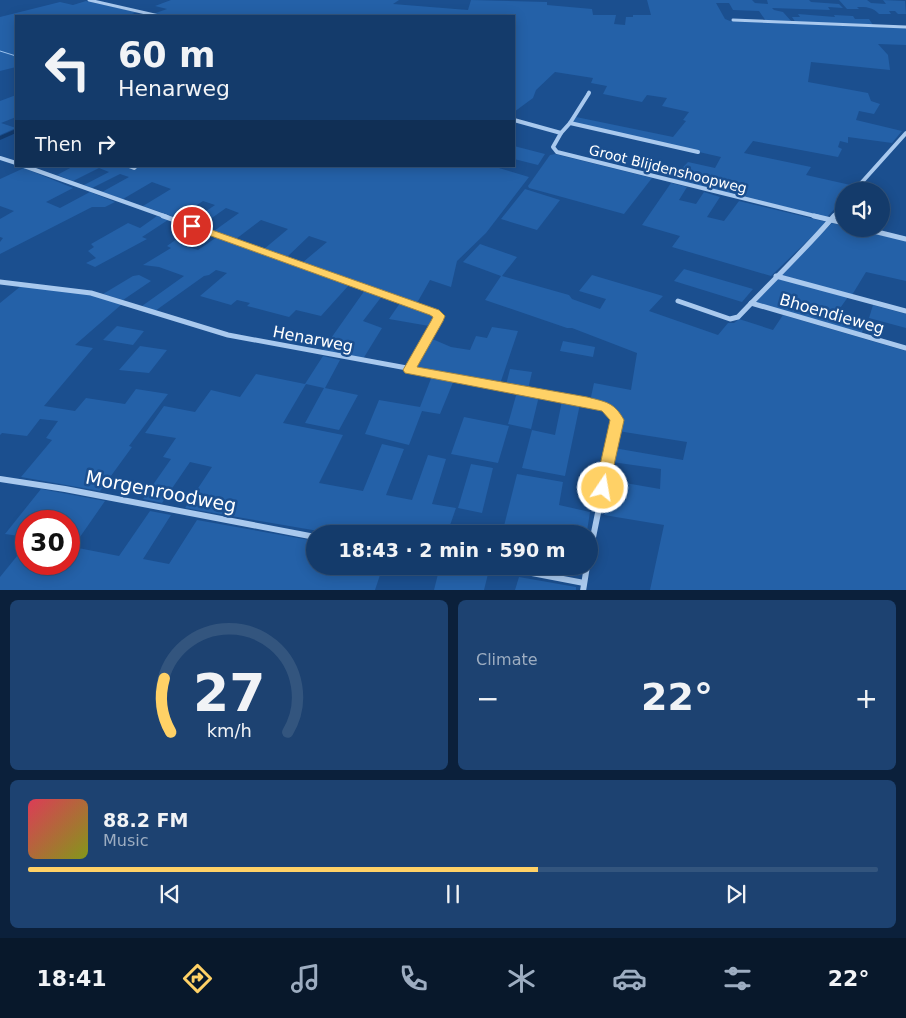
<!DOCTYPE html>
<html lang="en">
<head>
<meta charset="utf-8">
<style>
  body { margin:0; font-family:"DejaVu Sans",sans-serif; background:#1d4271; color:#f1f3f6; height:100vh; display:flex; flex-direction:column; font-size:19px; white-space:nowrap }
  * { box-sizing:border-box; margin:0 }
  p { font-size:16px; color:#9dadc1 }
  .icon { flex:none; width:28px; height:28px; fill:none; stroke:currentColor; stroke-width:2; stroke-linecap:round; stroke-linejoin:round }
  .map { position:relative; height:590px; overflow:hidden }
  .panel { display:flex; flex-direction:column; gap:10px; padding:10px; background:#0b203b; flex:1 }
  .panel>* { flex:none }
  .hud { position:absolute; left:15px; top:15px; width:500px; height:152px; border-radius:0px; box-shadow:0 2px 12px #0003,0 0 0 1px #33557e; background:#143b6b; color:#f1f3f6; overflow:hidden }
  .controls { position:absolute; left:835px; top:182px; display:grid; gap:10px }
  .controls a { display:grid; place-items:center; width:55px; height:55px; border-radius:50%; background:#143b6b; box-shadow:0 2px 12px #0003,0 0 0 1px #33557e; font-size:25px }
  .speed { position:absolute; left:15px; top:510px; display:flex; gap:10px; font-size:25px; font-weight:700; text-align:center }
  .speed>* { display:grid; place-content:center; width:65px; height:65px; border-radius:50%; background:#143b6b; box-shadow:0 2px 12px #0003,0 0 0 1px #33557e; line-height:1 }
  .speed .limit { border:8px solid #d22; background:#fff; color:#111 }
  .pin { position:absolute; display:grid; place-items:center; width:42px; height:42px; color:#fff; margin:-21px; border:2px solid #fff; border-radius:50%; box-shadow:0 1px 5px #0007 }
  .me { position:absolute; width:55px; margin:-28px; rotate:12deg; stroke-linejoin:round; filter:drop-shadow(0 0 4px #0008) }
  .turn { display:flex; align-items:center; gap:18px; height:105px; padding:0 20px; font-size:22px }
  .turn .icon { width:65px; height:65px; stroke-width:2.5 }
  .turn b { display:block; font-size:35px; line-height:42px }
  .then { display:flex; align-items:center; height:48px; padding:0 20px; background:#0003; gap:10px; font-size:19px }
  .big { font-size:38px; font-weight:800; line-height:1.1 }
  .panel .tile { flex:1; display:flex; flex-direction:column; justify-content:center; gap:8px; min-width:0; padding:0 18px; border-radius:8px; background:#1d4271 }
  .panel .dial { align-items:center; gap:0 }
  .dial svg { height:130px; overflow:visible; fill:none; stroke:#33557e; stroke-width:7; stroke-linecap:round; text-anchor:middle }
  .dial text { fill:#f1f3f6; stroke:none }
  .song { display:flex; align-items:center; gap:15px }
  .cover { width:60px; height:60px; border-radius:8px; background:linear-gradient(135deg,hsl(350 70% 55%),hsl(70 70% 35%)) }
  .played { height:5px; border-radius:2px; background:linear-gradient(90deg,#ffd166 60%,#33557e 60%) }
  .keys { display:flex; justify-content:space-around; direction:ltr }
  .heat { display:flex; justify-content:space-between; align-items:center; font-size:28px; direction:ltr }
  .panel .tiles { flex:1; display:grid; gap:10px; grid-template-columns:1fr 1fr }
  .tile:last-child { grid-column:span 2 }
  .trip { position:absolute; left:306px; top:525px; width:292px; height:50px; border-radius:25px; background:#143b6b; box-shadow:0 2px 12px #0003,0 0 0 1px #33557e; font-weight:800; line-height:50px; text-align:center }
  .menu { display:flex; height:80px; justify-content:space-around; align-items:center; background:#08182b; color:#9dadc1 }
  .menu .icon { width:35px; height:35px }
  .menu .on { color:#ffd166 }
  .menu b { font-size:22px; color:#f1f3f6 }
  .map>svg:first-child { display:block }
  .green { fill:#2461a8 }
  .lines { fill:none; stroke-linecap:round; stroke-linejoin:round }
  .stream { stroke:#9cc4f0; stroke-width:1 }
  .canal { fill:#123a6d; fill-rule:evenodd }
  .minor-far3 { stroke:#a9c9ee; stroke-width:3 }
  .minor-far2 { stroke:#a9c9ee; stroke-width:4 }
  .minor-far1 { stroke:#a9c9ee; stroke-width:5 }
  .minor { stroke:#a9c9ee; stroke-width:6 }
  .route { fill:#ffd166; stroke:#a68842 }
  .labels { text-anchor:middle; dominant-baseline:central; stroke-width:5; stroke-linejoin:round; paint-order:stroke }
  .far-street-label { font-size:14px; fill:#fff; stroke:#1b4f8f }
  .street-label { font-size:16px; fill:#fff; stroke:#1b4f8f }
  .near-street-label { font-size:19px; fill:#fff; stroke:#1b4f8f }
</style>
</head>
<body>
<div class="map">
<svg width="906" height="591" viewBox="0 0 906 591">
  <rect width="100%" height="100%" fill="#1b4f8f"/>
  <g class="green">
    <path d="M171 0H399L393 4 468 10 471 0 547 2V5L592 9 593 15H616L614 24 625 25 626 17H633V15H651L647 0H752L755 3 768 4 767 0H809L811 2 839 4 843 8 828 7 830 10 772 8 774 10 783 12 792 22 766 21 759 11 733 10 729 3H716L725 19 730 21 906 28V45L878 44 888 55 890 70 811 62 808 82 868 93 871 101 880 104 874 114 859 111 856 120 902 131 892 143 848 137V143L840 141 838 147 842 149 838 157 753 141 744 153 811 167 806 175 855 186 850 191H844V199L827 217 671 180 688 162 715 168 721 157 571 123 576 117 673 137 686 121 683 120 689 112 662 106 667 98 647 95 642 102 603 94 607 86 591 83 593 78 555 72 536 90 533 98 514 112V16H235C208 11 181 20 153 14L167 9 155 6Z"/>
    <path d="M839 0H867L871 3 886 4 883 0 905 1 906 14H898L895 11H889L891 14H879C873 7 866 7 857 7L859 9H847Z"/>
    <path d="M86 1 137 12 127 16H16V67L0 71V17L60 2 73 5Z"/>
    <path d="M798 14 835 17 834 15 853 16 855 19H869L873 25 796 23 792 17H800Z"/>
    <path d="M16 95V117L1 123 16 128 0 135V101Z"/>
    <path d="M514 146 545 154 538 165 514 159Z"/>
    <path d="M555 154 652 178 624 214 529 188 528 186 550 155Z"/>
    <path d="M74 166H124L133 169 138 166H492L529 177 486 233 457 261 451 287 430 280 417 303 302 263 327 242 309 236 286 258 264 249 288 229 261 220 236 239 214 231 239 213 226 208 199 227 189 223 215 205 203 201 177 218 143 206 171 189 152 182 123 199 102 192 129 177 120 174 92 188 84 185 109 172 99 168 73 181 57 175Z"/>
    <path d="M24 168 73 188 46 202 60 208 90 192 115 202 105 207H92L0 254V242L3 238 0 237V219L14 211 0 206V179Z"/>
    <path d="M671 183 687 187 679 200 696 204 704 192 720 197 707 217 724 221 739 201 827 222 771 276 672 247 680 236 642 225Z"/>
    <path d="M525 189 560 200 537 230 501 219Z"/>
    <path d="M157 216 168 220 142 237 147 239 95 267 86 263 96 258 88 251 94 247 91 244 128 223 140 228Z"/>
    <path d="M832 223 844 226V229H855L906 241V281L866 272 852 295 780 276Z"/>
    <path d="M192 228 204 232 185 246 198 250 217 237 349 285 321 316 296 310 289 317 247 306 250 303 237 300 231 305 200 296 227 273 216 270 209 275 204 276 155 311 142 306 184 276 159 267 143 265 171 248 167 246Z"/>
    <path d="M480 244 517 257 502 276 569 295 572 299 600 309 606 299 579 291 592 275 663 296 649 311 718 335 728 323H734L739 319 773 330 783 315 906 351V590H650L664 525 604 515 608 480 660 489 661 469 612 462 614 448 683 460 687 442 618 431C626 400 601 411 591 397L594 383 631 390 637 353 572 328H567L485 300 501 276 463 262Z"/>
    <path d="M684 269 753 289 742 302 674 281Z"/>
    <path d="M139 275 151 281 123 300 103 294 133 276Z"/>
    <path d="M778 278 848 297 838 311 865 318 862 333 755 303Z"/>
    <path d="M21 286 90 293 122 304 75 345 93 348 44 406 75 411 86 398 125 404 136 389 168 394 129 446 132 447 100 491 21 477 52 440 46 438 58 421 40 419 27 436 2 433 0 435V303Z"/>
    <path d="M365 290 382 296 363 321 382 328 363 359 322 351Z"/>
    <path d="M400 303 431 313 432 319 429 326 389 319Z"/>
    <path d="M873 305 906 314V328L869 318Z"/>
    <path d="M117 326 144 331 133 345 103 340Z"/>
    <path d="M492 327 518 331 500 384 413 368 430 338 451 347 470 350 476 336 487 338Z"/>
    <path d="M563 341 595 347 593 357 560 351Z"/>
    <path d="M140 346 167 350 149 373 119 370Z"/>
    <path d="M323 356 340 360 325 388 358 395 339 430 305 423 324 388 306 384 283 423 343 435 319 483 363 491 382 444 404 449 386 495 412 500 428 455 446 459 432 504 456 508 447 534H336L185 508 212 467 190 462 162 503 143 499 171 459 163 457 176 438 145 433 164 406 195 412 211 390 240 397 256 374 305 384Z"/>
    <path d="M510 369 532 372 528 389 506 385Z"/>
    <path d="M432 376 454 380 440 414 422 411 409 445 365 434 379 400 420 407Z"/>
    <path d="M517 392 539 396 531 429 508 424Z"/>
    <path d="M562 401 580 404 565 476 522 468 532 430 555 435Z"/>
    <path d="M464 417 509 426 498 463 451 454Z"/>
    <path d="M471 464 493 468 482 513 458 508Z"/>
    <path d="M517 474 563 482 559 505 590 512 587 531 555 524 553 534H502Z"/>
    <path d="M41 489 105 501 73 547 119 556 150 511 171 515 143 559 169 564 197 520 315 541V566H383L375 590H0V577L26 545V564H69V521H26V537L5 534Z"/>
    <path d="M440 566H456L488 574 484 590H434Z"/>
    <path d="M519 577 576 587V590H515Z"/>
  </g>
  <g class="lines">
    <path class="stream" d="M0 51 16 56"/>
    <path class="canal" d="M16 129V133L0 140V136Z"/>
    <g class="minor-far3">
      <path d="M89 0 159 16"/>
      <path d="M733 20 906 27"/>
      <path d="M588 94 589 92"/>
    </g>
    <g class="minor-far2">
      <path d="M514 120 561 133 553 147 557 152 819 217"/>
      <path d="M570 123 698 152"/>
      <path d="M561 133 570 123 589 93"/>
      <path d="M0 158 16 163"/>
      <path d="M24 166 167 217"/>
      <path d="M129 166 134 168 136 166"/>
      <path d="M854 191 906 133"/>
      <path d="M833 217 844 204"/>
    </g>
    <g class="minor-far1">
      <path d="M163 216 434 312 439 316 437 321 409 370"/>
      <path d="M814 216 844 223"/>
      <path d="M865 229 906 239"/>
      <path d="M776 276 906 311"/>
      <path d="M0 282 91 293 228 335 461 378"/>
      <path d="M678 301 730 319 738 317C770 283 804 251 834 216"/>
      <path d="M751 303 906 348"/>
    </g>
    <g class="minor">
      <path d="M454 377 592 403C603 406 611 410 617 420L590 552"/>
      <path d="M0 479 65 489 315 537"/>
      <path d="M495 566 584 583"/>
      <path d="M583 591 587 566"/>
    </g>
  </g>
  <path class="route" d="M192 223 439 310 445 316 443 321 417 367 587 397C606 402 614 402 624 420L608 492 603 494 597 492 595 488 610 420 602 411 405 373 403 370 431 321 433 317 430 315 189 228V224Z"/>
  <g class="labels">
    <g class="far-street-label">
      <text transform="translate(668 169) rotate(14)">Groot Blijdenshoopweg</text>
    </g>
    <g class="street-label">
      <text transform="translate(832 314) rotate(16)">Bhoendieweg</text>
      <text transform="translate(313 339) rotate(11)">Henarweg</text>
    </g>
    <g class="near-street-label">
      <text transform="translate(161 491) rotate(11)">Morgenroodweg</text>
    </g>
  </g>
</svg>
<div class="controls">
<a><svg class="icon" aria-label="sound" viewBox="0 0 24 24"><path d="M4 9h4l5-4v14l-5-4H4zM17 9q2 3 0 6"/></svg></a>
</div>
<div class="speed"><div class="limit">30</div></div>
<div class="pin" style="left:192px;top:226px;background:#d93025"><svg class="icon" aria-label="arrive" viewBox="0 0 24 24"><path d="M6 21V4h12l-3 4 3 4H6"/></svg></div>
<svg class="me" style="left:603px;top:488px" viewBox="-20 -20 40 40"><circle r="17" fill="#ffd166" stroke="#fff" stroke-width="3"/><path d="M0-11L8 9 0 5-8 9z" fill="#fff"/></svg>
<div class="trip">18:43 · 2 min · 590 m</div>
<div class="hud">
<div class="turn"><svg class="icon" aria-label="left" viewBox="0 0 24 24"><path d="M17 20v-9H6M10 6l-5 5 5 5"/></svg><div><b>60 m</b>Henarweg</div></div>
<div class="then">Then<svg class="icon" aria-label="right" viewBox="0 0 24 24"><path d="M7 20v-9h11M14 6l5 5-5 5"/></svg></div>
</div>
</div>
<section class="panel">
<div class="tiles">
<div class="tile dial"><svg viewBox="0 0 100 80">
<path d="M14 69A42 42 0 1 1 86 69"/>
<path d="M14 69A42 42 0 0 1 10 36" stroke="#ffd166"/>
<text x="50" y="56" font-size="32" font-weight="700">27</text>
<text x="50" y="72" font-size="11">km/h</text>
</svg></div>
<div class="tile"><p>Climate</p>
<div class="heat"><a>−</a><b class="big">22°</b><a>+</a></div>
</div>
<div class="tile">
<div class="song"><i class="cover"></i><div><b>88.2 FM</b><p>Music</p></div></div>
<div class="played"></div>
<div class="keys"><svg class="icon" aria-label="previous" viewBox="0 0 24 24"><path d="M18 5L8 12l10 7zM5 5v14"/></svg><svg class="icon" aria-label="pause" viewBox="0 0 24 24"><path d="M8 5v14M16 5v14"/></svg><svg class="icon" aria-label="next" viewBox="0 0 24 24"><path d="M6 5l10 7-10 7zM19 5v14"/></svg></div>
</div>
</div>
</section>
<nav class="menu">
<b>18:41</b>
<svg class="icon on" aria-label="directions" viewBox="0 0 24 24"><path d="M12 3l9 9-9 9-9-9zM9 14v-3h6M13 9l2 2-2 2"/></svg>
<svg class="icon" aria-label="music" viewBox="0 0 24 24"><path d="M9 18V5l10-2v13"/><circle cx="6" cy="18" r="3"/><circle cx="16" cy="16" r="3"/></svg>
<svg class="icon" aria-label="phone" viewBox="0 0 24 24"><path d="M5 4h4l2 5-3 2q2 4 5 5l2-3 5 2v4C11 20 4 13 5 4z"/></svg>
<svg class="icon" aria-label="climate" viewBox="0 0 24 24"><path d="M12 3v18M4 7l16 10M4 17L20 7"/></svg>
<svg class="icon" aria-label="car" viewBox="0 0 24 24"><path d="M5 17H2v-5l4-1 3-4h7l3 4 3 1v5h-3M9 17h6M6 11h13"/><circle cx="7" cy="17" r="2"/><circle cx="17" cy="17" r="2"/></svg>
<svg class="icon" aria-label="filters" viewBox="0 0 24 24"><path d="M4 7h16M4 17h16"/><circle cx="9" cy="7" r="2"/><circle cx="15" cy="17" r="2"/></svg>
<b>22°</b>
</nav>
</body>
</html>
